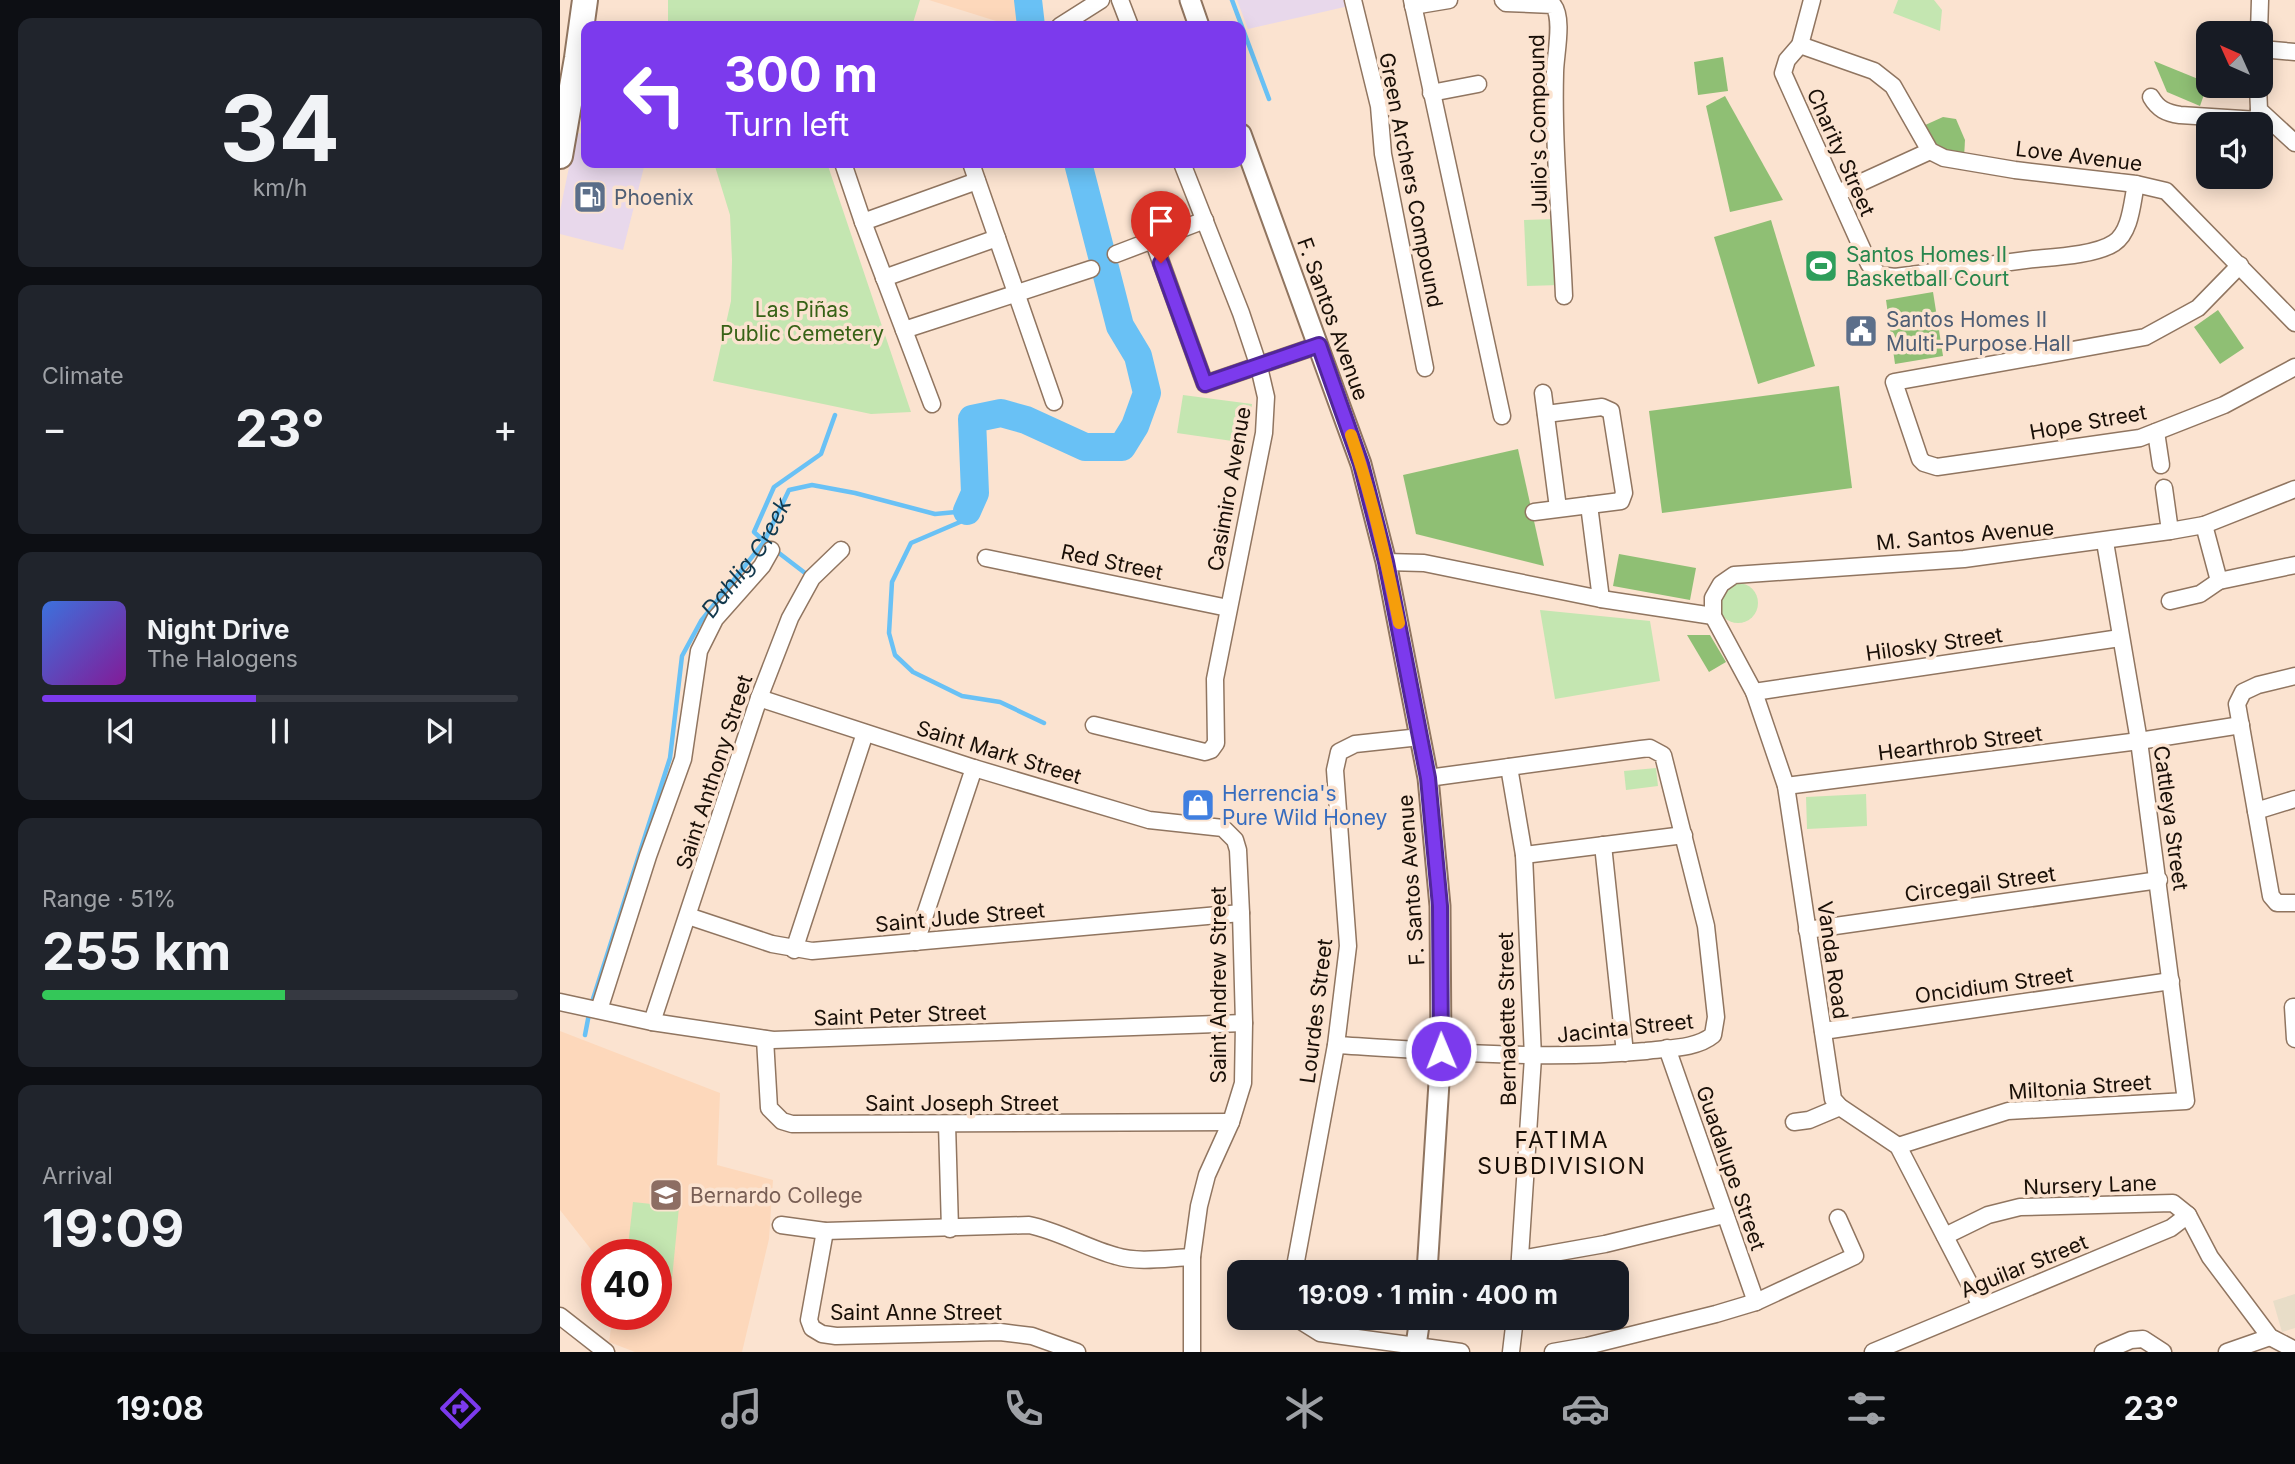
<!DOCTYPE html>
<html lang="en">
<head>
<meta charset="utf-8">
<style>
  body { margin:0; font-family:Inter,sans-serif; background:#20242c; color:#f1f3f6; height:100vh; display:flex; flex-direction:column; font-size:26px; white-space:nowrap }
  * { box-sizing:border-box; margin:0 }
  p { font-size:23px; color:#9ea1a6 }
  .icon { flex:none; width:38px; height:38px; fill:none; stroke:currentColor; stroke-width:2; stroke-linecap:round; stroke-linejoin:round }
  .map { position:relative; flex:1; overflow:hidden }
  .details { display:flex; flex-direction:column; gap:18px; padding:18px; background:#0d0f14; width:560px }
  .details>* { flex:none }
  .top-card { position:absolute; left:21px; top:21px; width:665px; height:147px; border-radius:14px; box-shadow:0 4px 18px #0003; background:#7c3aed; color:#fff; overflow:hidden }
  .needle { width:46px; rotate:315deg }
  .controls { position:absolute; left:1636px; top:21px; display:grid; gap:14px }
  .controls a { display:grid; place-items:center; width:77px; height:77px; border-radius:14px; background:#171b24; box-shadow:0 4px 18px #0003; font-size:35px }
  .speed { position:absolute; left:21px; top:1239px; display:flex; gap:14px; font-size:35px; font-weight:700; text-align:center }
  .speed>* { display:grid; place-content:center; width:91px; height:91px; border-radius:50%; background:#171b24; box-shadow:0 4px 18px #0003; line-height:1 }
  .speed .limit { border:10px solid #d22; background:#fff; color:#111 }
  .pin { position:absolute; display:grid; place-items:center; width:60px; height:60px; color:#fff; margin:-72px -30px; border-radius:50% 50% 50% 0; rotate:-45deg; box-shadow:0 0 7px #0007 }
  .pin .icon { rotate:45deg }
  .me { position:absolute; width:77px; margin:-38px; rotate:359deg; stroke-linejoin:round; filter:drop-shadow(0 0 5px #0008) }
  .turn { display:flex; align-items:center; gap:24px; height:147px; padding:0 28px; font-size:32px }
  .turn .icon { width:91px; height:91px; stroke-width:2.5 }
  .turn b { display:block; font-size:49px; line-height:60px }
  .big { font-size:52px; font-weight:700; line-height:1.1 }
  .details .widget { flex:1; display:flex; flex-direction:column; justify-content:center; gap:10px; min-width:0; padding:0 24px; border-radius:14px; background:#20242c }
  .details .dial { align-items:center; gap:0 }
  .dial b { font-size:91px; line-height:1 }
  .song { display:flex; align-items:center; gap:21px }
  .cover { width:84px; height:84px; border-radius:10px; background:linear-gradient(135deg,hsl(220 70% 55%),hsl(290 70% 35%)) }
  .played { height:7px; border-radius:4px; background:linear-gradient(90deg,#7c3aed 45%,#363941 45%) }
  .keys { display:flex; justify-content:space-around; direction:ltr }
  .heat { display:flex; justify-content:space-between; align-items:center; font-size:38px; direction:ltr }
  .charge { height:10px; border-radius:5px; background:linear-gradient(90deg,#34c759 51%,#363941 0) }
  .trip { position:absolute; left:667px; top:1260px; width:402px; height:70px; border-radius:14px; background:#171b24; box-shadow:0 4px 18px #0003; font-weight:700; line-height:70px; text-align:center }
  .dock { display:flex; height:112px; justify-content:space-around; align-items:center; background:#090b0e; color:#9ea1a6 }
  .dock .icon { width:49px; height:49px }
  .dock .selected { color:#7c3aed }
  .dock b { font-size:32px; color:#f1f3f6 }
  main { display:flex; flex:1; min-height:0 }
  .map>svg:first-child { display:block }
  .commercial { fill:#e8d8eb }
  .built { fill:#fdd8bb }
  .medical { fill:#e8ddc8 }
  .green { fill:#c4e6b1 }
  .forest { fill:#8fbf74 }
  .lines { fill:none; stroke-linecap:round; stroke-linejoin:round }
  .stream { stroke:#69c1f5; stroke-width:4.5 }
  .river { stroke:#69c1f5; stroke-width:28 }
  .minor-casing { stroke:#907560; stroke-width:19 }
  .tertiary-casing { stroke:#907560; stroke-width:23 }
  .primary-casing { stroke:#907560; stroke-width:28 }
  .minor { stroke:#fff; stroke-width:16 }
  .tertiary { stroke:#fff; stroke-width:19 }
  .primary { stroke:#fff; stroke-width:24 }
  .route-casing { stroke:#51269a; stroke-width:18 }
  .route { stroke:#7c3aed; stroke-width:12 }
  .slow { stroke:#f59e0b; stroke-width:12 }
  .labels { text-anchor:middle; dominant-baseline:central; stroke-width:7; stroke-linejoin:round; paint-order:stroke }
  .street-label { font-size:21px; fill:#190f07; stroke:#fbe3d0 }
  .service-label { font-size:21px; fill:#4e5e75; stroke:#fbe3d0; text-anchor:start }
  .leisure-label { font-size:21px; fill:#27864d; stroke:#fbe3d0; text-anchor:start }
  .park-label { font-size:21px; fill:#376216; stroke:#fbe3d0 }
  .shop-label { font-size:21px; fill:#366cbe; stroke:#fbe3d0; text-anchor:start }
  .education-label { font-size:21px; fill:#785e54; stroke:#fbe3d0; text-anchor:start }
  .water-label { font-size:23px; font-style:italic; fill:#11384d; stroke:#fbe3d0 }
  .neighbourhood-label { font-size:23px; letter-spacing:2px; fill:#190f07; stroke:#fbe3d0 }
</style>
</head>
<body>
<main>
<section class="details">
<div class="widget dial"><b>34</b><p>km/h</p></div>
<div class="widget"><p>Climate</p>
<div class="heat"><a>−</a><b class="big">23°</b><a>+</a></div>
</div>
<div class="widget">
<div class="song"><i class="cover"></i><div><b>Night Drive</b><p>The Halogens</p></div></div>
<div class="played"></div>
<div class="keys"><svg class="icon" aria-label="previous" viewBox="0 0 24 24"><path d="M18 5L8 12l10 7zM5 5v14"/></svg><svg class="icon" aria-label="pause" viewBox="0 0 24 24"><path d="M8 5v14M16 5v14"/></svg><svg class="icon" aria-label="next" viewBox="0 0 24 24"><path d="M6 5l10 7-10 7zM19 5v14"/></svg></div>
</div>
<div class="widget"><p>Range · 51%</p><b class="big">255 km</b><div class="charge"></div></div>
<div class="widget"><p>Arrival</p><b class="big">19:09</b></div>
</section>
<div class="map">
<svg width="1735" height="1352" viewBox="0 0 1735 1352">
  <rect width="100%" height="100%" fill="#fbe3d0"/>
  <g class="commercial">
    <path d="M677 0H788L789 6 688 29Z"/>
    <path d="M16 133 26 134V163H85L63 250 0 234V211Z"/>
  </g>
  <g class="built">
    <path d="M369 0H465L459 26H452Z"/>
    <path d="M0 1031 160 1093 157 1165 213 1180 209 1239 182 1352H75L49 1342 53 1314H96V1255H37V1257L0 1210Z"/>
  </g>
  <path class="medical" d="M1735 1294V1328L1722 1332 1713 1301Z"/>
  <g class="green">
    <path d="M108 0H360L352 26H108Z"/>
    <path d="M1338 0H1374L1382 10 1380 31 1333 13Z"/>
    <path d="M154 163H267L351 412 311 414 153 381 171 301 172 260 170 215Z"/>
    <path d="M997 219 1000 285 967 286 964 220Z"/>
    <path d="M623 395 692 404 686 443 617 433Z"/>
    <circle cx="1178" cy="603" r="20"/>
    <path d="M980 610 1090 621 1100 681 995 699Z"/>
    <path d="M1096 768 1098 786 1066 790 1064 771Z"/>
    <path d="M1306 794 1307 826 1247 829 1246 797Z"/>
    <path d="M73 1202 119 1207 112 1279 96 1277V1255H67Z"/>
  </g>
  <g class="forest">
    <path d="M1163 57 1168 91 1138 95 1134 62Z"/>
    <path d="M1594 61 1648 83 1640 106 1607 92Z"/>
    <path d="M1165 96 1223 200 1170 212 1146 106Z"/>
    <path d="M1383 117 1396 119 1405 140 1404 158 1381 154 1363 126Z"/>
    <path d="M1211 220 1255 366 1198 384 1154 237Z"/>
    <path d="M1373 292 1383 356 1335 364 1326 300Z"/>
    <path d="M1658 310 1684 348 1660 364 1634 327Z"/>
    <path d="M1279 386 1292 488 1102 513 1089 411Z"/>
    <path d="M958 449 984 566 856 534 843 475Z"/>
    <path d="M1059 554 1136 568 1130 600 1053 586Z"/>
    <path d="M1127 635H1150L1166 662 1149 672Z"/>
  </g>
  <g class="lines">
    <g class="stream">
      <path d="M672 0 709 99"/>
      <path d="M407 512 400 522 351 543 332 582 329 633 335 655 353 672 402 696 440 702 484 723"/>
      <path d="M206 543 194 532 214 487 261 454 275 415"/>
      <path d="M215 550 245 573"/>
      <path id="s1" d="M33 999 110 758 122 656 141 621 204 542 229 490 252 485 295 493 375 514 407 511"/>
      <path d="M25 1035 29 1014"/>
    </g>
    <g class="river">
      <path d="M468 0 471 26"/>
      <path d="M407 511 415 493 412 419 441 413 466 420 525 447H562L575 426 587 393 578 356 560 326 518 163"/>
    </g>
    <defs>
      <g id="minor">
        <path d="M560 0 570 26"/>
        <path d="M793 0 819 106 823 154 865 368"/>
        <path d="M852 0 942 416"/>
        <path d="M943 0 946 3 993 5C1004 18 995 56 995 73 993 148 1001 222 1004 296"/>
        <path d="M1252 0 1240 45 1227 60 1223 73 1309 264 1319 275 1335 277C1381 271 1428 265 1474 259 1496 257 1536 255 1554 243 1571 232 1572 202 1576 184"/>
        <path d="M853 6 889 0"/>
        <path d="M500 26 541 0"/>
        <path d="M1699 33 1700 0"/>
        <path d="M1240 45 1314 71 1333 86 1370 151 1384 158 1455 170 1576 184 1606 191 1735 323"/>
        <path d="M1701 49 1735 52"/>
        <path d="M1698 86 1699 110 1735 143"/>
        <path d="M871 93 918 84"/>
        <path d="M1591 97C1598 109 1606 113 1620 115L1698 120 1699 110"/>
        <path d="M283 163 303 222 372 404"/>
        <path d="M411 163 494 402"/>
        <path d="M1278 193 1370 151"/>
        <path d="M303 222 417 181"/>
        <path d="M593 240 645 384 759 345"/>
        <path d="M556 254 645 220"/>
        <path d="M1680 265 1638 308 1585 337 1334 382 1360 459 1364 463 1377 467 1580 438 1664 405 1735 367"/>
        <path d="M324 278 437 238"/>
        <path d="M344 330 531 269"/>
        <path d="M983 393 998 508"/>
        <path d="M1596 432 1601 465"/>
        <path d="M1029 505 1041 599"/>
        <path d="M974 512 1061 501 1064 493 1051 411 1042 407 986 414"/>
        <path d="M1644 525 1659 581"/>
        <path d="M1610 531 1644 525 1735 489"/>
        <path d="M426 558 668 608"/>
        <path d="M826 562 864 563 1041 599 1153 616"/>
        <path d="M1610 601 1640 594 1659 581 1735 565"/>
        <path d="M1735 676 1698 685 1683 692 1677 704 1711 896 1717 903H1735"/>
        <path d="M1194 692 1560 638"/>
        <path d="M199 698 414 768 589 820 663 828 675 840 678 850 681 913 684 1023 683 1083 671 1122 647 1175 639 1206 632 1257V1352"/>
        <path d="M534 725 645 752 651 750 656 743 655 679 704 433 706 397 699 367 681 313 622 163"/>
        <path d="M949 767 964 855 973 1057 959 1272"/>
        <path d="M1226 786 1579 741 1681 725"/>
        <path d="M1696 811 1735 799"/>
        <path d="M1043 845 1065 1053"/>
        <path d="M964 855 1124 835"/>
        <path d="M128 916 212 944 252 951 681 913"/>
        <path d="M1247 930 1599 880"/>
        <path d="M356 942 414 768"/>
        <path d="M234 950 305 733"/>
        <path d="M0 1002 92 1022 213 1040 684 1023"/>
        <path d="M1735 1007H1733L1735 1039"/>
        <path d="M39 1010 88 856 123 759 139 651 155 619 202 566 211 550"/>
        <path d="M92 1022 199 698 230 618 252 578 281 550"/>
        <path d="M1263 1031 1611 981"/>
        <path d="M205 1039 209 1108 222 1121 232 1124 671 1122"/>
        <path d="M776 1045C880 1051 982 1061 1086 1051 1108 1048 1136 1049 1153 1035L1156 1017 1146 926 1103 755 1090 748 1081 749 868 778"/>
        <path d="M1107 1048 1196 1302"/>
        <path d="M1234 1122 1249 1120 1280 1107"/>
        <path d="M387 1124 390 1229"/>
        <path d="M1338 1146 1448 1111 1626 1101 1579 741 1545 542"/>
        <path d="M221 1225 265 1231 469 1225C499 1231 526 1248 556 1256 579 1263 607 1258 632 1257"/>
        <path d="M265 1231 249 1320 252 1328 262 1334 276 1336 440 1332 472 1336 517 1352"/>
        <path d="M1385 1236 1428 1215 1460 1207 1613 1203 1628 1215 1650 1257 1710 1337 1735 1350"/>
        <path d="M961 1259 1045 1244 1164 1215"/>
        <path d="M734 1272 776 1045 788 946 775 770 779 752 795 744 860 737"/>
        <path d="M1421 1306 1338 1146 1280 1107 1273 1099 1226 786 1194 692 1153 616V598L1161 584 1174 575 1404 559 1610 531 1604 488"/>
        <path d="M0 1316 46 1352"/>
        <path d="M736 1318 760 1333 901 1352"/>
        <path d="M951 1352 955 1318"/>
        <path d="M993 1352 1027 1346 1156 1314 1196 1302 1295 1256 1278 1218"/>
        <path d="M1313 1352 1611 1228 1628 1215"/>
        <path d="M1543 1352 1571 1340 1583 1339 1603 1352"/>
        <path d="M1667 1352 1710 1337"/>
      </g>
      <g id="tertiary">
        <path d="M630 0 639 26"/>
        <path d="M681 134 801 464 826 562 868 778 880 906 881 1051 867 1272"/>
        <path d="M855 1352 860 1318"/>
      </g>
      <path id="primary" d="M0 156 17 58 25 0"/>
    </defs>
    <use href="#minor" class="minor-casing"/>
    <use href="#tertiary" class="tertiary-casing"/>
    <use href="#primary" class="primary-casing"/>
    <use href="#minor" class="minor"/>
    <use href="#tertiary" class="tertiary"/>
    <use href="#primary" class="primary"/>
  </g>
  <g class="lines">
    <defs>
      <path id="route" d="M601 263 645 384 759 345 801 464 826 562 868 778 880 906 881 1051"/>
    </defs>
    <use href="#route" class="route-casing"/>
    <use href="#route" class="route"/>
    <path class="slow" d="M791 435C812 496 826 560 839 623"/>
  </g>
  <defs>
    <symbol id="fuel-square" viewBox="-11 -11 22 22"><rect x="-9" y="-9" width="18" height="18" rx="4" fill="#5c6f8a" stroke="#fbe3d0"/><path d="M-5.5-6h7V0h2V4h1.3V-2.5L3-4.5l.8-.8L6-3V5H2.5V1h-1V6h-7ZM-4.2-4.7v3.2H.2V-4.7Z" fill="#fff"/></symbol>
    <symbol id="stadium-square" viewBox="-11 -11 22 22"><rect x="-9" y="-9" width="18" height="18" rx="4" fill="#2e9e5b" stroke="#fbe3d0"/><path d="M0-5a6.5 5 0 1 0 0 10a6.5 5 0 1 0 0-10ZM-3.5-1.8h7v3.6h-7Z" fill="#fff"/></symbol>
    <symbol id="civic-square" viewBox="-11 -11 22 22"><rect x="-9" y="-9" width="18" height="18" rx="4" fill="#5c6f8a" stroke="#fbe3d0"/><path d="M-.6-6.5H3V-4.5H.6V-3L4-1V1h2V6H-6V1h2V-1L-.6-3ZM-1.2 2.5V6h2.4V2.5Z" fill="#fff"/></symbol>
    <symbol id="shop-square" viewBox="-11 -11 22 22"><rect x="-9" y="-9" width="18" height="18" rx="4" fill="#3f7fe0" stroke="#fbe3d0"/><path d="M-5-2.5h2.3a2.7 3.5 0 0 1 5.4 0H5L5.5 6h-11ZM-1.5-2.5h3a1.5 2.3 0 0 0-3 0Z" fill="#fff"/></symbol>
    <symbol id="university-square" viewBox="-11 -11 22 22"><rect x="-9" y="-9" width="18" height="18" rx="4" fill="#8d6e63" stroke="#fbe3d0"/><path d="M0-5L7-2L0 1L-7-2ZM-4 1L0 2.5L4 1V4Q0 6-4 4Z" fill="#fff"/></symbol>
  </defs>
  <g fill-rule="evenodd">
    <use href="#fuel-square" x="11" y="178" width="38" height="38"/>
    <use href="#stadium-square" x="1242" y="247" width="38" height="38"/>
    <use href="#civic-square" x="1282" y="312" width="38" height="38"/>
    <use href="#shop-square" x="619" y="786" width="38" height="38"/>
    <use href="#university-square" x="87" y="1176" width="38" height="38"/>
  </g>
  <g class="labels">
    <g class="street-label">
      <text transform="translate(978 124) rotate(-91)">Julio's Compound</text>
      <text transform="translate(1281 152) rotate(66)">Charity Street</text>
      <text transform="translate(1519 156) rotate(7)">Love Avenue</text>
      <text transform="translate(851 180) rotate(79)">Green Archers Compound</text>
      <text transform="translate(773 319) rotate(70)">F. Santos Avenue</text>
      <text transform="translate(1528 422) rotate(-10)">Hope Street</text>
      <text transform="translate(669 489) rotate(-80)">Casimiro Avenue</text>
      <text transform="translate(1405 535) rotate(-5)">M. Santos Avenue</text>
      <text transform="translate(552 562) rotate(12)">Red Street</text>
      <text transform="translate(1374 644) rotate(-8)">Hilosky Street</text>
      <text transform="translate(1400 743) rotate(-7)">Hearthrob Street</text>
      <text transform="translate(439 752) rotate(17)">Saint Mark Street</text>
      <text transform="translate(154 772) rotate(-72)">Saint Anthony Street</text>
      <text transform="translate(1611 818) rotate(82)">Cattleya Street</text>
      <text transform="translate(851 880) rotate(-94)">F. Santos Avenue</text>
      <text transform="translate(1420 884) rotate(-8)">Circegail Street</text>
      <text transform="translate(400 917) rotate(-5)">Saint Jude Street</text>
      <text transform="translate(1273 960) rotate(82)">Vanda Road</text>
      <text transform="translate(658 985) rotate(-90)">Saint Andrew Street</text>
      <text transform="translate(1434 985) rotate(-8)">Oncidium Street</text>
      <text transform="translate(756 1011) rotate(-83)">Lourdes Street</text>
      <text transform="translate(340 1015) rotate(-2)">Saint Peter Street</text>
      <text transform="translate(947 1019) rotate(-91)">Bernadette Street</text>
      <text transform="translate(1065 1028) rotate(-6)">Jacinta Street</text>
      <text transform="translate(1520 1087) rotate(-4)">Miltonia Street</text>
      <text x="402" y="1103">Saint Joseph Street</text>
      <text transform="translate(1171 1168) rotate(71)">Guadalupe Street</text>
      <text transform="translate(1530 1185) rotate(-2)">Nursery Lane</text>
      <text transform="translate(1464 1266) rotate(-22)">Aguilar Street</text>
      <text x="356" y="1312">Saint Anne Street</text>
    </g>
    <g class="service-label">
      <text x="54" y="197">Phoenix</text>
      <text x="1326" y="319">Santos Homes II<tspan x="1326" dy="24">Multi-Purpose Hall</tspan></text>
    </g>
    <g class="leisure-label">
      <text x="1286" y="254">Santos Homes II<tspan x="1286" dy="24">Basketball Court</tspan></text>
    </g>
    <g class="park-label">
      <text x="242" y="309">Las Piñas<tspan x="242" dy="24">Public Cemetery</tspan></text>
    </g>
    <g class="shop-label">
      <text x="662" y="793">Herrencia's<tspan x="662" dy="24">Pure Wild Honey</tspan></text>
    </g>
    <g class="education-label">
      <text x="130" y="1195">Bernardo College</text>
    </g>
    <g class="water-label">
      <text stroke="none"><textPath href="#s1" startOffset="474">Dahlig Creek</textPath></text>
    </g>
    <g class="neighbourhood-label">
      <text x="1002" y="1140">FATIMA<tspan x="1002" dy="26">SUBDIVISION</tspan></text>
    </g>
  </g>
</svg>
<div class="controls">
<a><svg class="needle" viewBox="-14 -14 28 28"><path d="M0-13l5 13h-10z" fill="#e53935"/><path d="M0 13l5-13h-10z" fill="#9ea1a6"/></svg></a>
<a><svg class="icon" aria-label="sound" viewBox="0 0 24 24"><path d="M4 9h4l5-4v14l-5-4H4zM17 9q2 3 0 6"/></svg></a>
</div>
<div class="speed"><div class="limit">40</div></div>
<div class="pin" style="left:601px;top:263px;background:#d93025"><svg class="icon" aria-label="arrive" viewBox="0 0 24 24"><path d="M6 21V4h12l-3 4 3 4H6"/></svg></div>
<svg class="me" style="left:881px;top:1051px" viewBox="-20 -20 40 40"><circle r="17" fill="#7c3aed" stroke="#fff" stroke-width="3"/><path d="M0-11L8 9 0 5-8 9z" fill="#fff"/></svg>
<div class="trip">19:09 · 1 min · 400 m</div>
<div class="top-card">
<div class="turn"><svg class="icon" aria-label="left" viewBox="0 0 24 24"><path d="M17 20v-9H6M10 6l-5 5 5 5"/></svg><div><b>300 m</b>Turn left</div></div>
</div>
</div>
</main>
<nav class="dock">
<b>19:08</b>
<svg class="icon selected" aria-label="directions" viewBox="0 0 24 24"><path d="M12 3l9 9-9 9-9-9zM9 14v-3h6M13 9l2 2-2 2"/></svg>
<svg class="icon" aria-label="music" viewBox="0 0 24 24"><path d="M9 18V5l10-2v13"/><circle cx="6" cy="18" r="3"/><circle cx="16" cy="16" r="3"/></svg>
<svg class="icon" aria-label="phone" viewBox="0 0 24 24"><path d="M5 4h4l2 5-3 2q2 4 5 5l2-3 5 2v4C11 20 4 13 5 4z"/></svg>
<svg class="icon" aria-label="climate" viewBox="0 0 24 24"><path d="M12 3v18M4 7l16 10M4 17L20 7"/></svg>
<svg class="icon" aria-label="car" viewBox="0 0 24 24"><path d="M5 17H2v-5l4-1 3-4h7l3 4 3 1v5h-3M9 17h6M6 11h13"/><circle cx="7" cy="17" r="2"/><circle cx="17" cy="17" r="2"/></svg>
<svg class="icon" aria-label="filters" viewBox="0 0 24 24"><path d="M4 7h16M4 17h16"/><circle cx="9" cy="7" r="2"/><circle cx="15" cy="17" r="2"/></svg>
<b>23°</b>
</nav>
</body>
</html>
